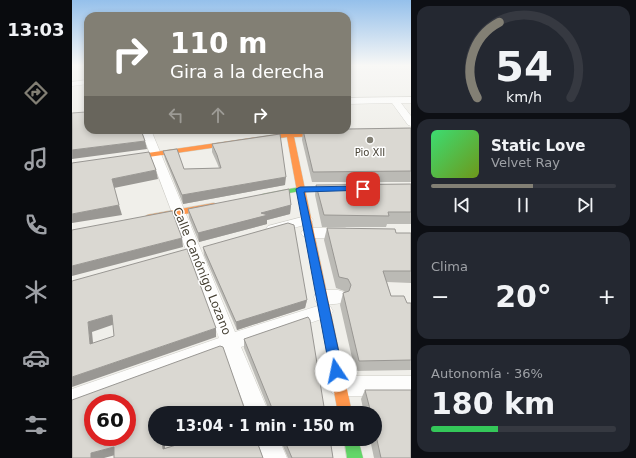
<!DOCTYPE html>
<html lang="es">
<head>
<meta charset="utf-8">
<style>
  body { margin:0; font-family:"DejaVu Sans",sans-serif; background:#242831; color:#f1f3f6; height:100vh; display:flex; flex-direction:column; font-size:15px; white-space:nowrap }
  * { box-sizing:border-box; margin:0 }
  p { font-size:13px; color:#9ea1a6 }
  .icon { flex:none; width:22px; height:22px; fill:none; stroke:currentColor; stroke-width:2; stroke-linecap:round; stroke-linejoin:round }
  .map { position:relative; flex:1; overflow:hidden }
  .panel { display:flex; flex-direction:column; gap:6px; padding:6px; background:#0d0f14; width:225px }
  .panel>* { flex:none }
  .banner { position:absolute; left:12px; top:12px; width:267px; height:122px; border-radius:12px; box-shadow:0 2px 6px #0003; background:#827f74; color:#fff; overflow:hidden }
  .speed { position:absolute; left:12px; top:394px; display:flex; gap:8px; font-size:20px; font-weight:700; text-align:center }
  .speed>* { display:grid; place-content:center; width:52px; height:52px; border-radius:50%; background:#171b24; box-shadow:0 2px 6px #0003; line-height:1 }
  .speed .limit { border:6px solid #d22; background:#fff; color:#111 }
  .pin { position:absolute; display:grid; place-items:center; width:34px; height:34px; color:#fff; margin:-17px; border-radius:8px; box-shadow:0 2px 6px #0006 }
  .me { position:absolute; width:44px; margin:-22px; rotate:349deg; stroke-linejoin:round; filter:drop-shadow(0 0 3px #0008) }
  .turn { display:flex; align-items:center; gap:14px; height:84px; padding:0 20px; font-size:18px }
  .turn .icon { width:52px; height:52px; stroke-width:2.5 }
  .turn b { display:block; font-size:28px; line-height:34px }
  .lanes { display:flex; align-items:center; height:38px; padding:0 20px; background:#0003; justify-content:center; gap:20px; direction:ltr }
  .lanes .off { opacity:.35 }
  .big { font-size:30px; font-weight:800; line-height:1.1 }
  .panel .widget { flex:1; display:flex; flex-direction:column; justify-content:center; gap:6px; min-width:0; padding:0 14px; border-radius:12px; background:#242831 }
  .panel .dial { align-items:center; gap:0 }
  .dial svg { height:104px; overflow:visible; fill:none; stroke:#363941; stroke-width:7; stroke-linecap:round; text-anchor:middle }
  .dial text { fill:#f1f3f6; stroke:none }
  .song { display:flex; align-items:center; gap:12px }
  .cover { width:48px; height:48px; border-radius:6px; background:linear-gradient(135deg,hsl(140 70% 55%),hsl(80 70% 35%)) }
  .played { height:4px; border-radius:2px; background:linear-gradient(90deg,#827f74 55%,#363941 55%) }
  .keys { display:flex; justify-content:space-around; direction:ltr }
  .heat { display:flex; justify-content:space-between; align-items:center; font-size:22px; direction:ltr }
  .charge { height:6px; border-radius:3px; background:linear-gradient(90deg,#34c759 36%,#363941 0) }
  .trip { position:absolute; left:76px; top:406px; width:234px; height:40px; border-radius:20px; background:#171b24; box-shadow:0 2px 6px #0003; font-weight:800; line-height:40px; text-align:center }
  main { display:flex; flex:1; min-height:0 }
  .tabs { display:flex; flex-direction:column; width:72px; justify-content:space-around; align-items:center; background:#090b0e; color:#9ea1a6 }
  .tabs .icon { width:28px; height:28px }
  .tabs .current { color:#827f74 }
  .tabs b { font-size:18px; color:#f1f3f6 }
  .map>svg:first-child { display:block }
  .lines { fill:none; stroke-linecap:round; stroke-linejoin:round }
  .street-casing { stroke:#cecdc7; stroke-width:1 }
  .fast-casing { stroke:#d0cec0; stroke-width:1 }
  .slow-casing { stroke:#d0cec0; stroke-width:1 }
  .street { fill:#fdfdfc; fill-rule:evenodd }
  .fast { fill:#63d668; fill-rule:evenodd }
  .slow { fill:#ff974d; fill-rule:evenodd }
  .wall { fill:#bbbab5 }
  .shaded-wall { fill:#999793 }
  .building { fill:#dad8d2; stroke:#999793; fill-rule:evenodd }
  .route { fill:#1a73e8; stroke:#114b97 }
  .poi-dot { fill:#827f74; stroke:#fff; stroke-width:1.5 }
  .labels { text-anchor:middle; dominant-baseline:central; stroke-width:3; stroke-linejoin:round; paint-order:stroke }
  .far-poi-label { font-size:10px; fill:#474235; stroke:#fff }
  .street-label { font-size:12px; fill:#474235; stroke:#fff }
</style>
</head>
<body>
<main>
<nav class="tabs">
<b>13:03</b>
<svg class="icon current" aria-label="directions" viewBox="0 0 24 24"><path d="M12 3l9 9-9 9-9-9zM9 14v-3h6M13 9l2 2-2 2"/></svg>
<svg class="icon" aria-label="music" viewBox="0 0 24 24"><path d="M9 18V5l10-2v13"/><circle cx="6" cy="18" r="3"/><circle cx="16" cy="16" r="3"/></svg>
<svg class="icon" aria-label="phone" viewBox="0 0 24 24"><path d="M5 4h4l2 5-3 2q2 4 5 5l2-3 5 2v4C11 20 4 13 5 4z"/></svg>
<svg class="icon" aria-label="climate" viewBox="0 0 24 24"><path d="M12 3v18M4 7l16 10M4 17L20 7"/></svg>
<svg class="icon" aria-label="car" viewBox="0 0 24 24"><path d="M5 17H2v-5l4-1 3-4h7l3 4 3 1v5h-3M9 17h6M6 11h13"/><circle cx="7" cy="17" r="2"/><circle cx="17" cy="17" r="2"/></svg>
<svg class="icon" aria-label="filters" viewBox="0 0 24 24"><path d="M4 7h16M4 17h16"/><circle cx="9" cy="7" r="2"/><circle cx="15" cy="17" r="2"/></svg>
</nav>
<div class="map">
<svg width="339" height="458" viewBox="0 0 339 458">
  <rect width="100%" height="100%" fill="#f0efea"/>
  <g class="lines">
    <defs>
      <g id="street">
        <path d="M16 80V84L0 86V82Z"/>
        <path d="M339 97V103H329L339 116V126L336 125 320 103 275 104V98Z"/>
        <path d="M69 130H79L163 332 252 304 258 306 261 311 258 316 169 347 197 413H175L152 352 0 409V389L147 338Z"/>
        <path d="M234 216 239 217 241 220 239 223 201 234 196 232 194 229 196 226Z"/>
        <path d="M236 228H273L278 230 280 233 278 236 273 238H236L231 236 229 233 231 230Z"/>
        <path d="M250 290H266L272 292 274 297 272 302C263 305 253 305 244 302L242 297 244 292Z"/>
        <path d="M267 376H339V396H267L260 393 257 386 260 379Z"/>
        <path d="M185 439H207L215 458H191Z"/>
      </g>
      <g id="fast">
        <path d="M228 187H270L274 189 270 191H228L191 198 187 196 191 194Z"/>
        <path d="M272 439H286L291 458H275Z"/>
      </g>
      <g id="slow">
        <path d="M214 130H220L221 133 258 132 261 134 258 136 222 137 280 413H266L215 137 0 168V164L214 133Z"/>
        <path d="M142 203 145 204 146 206 145 208 75 221 71 218 75 215Z"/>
      </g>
    </defs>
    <use href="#street" class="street-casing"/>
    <use href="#fast" class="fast-casing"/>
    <use href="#slow" class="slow-casing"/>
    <use href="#street" class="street"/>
    <use href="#fast" class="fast"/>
    <use href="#slow" class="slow"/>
  </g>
  <g class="wall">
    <path d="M339 128V182H240L230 140 231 130Z"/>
    <path d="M140 144 213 185 111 204 93 159 91 151 112 169 147 168 145 163 140 152Z"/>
    <path d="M339 184V224H315L314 227H250L243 195 244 185Z"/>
    <path d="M219 205 218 214 195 220V224L127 242 117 218 116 209Z"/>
    <path d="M255 228 324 233H339V283L315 282 319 296 335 303H339V370L283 371 268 305 271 293H273L272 291 264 288 252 240Z"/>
    <path d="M131 247 235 300 233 308 165 330 132 255Z"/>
    <path d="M172 339 253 413H198L172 348Z"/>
    <path d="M293 390 339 458H302L298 439H303V413H292L289 399Z"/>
    <path d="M208 439H258L261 458H216Z"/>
  </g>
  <g class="shaded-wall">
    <path d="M73 141 75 149 0 159V150Z"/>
    <path d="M84 170 86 179 42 188 40 179Z"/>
    <path d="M214 177 213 185 111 204 110 195Z"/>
    <path d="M47 205 50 215 0 223V214Z"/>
    <path d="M219 205 218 214 195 220V224L127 242 126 233 189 213Z"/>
    <path d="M110 238 111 247 0 276V266Z"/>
    <path d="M235 300 233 308 165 330 164 322Z"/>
    <path d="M40 315 43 324 20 332 22 353 18 344 16 322Z"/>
    <path d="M144 328V337L0 387V377Z"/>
    <path d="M108 409 109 413H96Z"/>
    <path d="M90 439H92L94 456 91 449Z"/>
    <path d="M42 447 47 454 32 458H19V453Z"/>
  </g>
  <g class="building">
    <path d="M15 110H16V130H69L73 141 0 150V113L14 112Z"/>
    <path d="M339 128V171L241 172 231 130H275V129Z"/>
    <path d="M208 134 214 177 110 195 91 151 105 149 112 169 149 168 145 155 140 144Z"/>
    <path d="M77 152 84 170 40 179 47 205 0 214V163Z"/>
    <path d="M339 184V212H316L317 216 252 215 244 185Z"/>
    <path d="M217 189 219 205 189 213 196 215 126 233 116 209Z"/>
    <path d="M100 211 110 238 0 266V230Z"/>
    <path d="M216 223 222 225 235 300 164 322 131 247Z"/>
    <path d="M255 228 323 229 324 233H339V271H311L319 296H332L335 303H339V360L287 361 271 293 277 291 279 285 276 279 267 277Z"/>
    <path d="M115 249 144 328 0 377V281ZM40 315 42 336 18 344 16 322Z"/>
    <path d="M236 317 238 320 253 413H202L172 339Z"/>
    <path d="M148 346 151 347 174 413H109L108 409 96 413H83V439H90L91 449 114 442V439H184L191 458H42V447L19 453V458H0V400ZM21 403H55V437H21Z"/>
    <path d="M293 390H339V458H309L303 431V413H299Z"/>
    <path d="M212 439H258L261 458H220Z"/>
  </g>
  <linearGradient id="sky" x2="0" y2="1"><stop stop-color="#95c0eb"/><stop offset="0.5" stop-color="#f8f8f6"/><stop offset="1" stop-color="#f8f8f6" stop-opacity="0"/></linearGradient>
  <rect width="339" height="131" fill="url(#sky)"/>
  <path class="route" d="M291 186 295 189 294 190 232 192 271 371 269 375 264 377 260 375 258 371 224 189 228 187Z"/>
  <circle class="poi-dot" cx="298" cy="140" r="4"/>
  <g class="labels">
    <g class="far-poi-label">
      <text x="298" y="152">Pio XII</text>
    </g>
    <g class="street-label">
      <text transform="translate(130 271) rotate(68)">Calle Canónigo Lozano</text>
    </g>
  </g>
</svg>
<div class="speed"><div class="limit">60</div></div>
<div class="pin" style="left:291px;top:189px;background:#d93025"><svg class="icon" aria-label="arrive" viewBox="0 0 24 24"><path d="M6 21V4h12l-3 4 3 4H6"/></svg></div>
<svg class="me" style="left:264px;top:371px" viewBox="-20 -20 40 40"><circle r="19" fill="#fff"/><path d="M0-13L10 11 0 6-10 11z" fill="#1a73e8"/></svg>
<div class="trip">13:04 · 1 min · 150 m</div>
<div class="banner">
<div class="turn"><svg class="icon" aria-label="right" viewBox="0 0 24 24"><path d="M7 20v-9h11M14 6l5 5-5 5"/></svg><div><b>110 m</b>Gira a la derecha</div></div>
<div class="lanes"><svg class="icon off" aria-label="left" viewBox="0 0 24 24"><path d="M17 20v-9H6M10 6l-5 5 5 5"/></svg><svg class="icon off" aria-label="ahead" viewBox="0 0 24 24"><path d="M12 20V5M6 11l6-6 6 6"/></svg><svg class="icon" aria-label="right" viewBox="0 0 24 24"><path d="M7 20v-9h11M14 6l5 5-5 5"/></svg></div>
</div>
</div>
<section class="panel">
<div class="widget dial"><svg viewBox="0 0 100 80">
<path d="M14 69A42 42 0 1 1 86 69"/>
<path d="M14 69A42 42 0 0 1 31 11" stroke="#827f74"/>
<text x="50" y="56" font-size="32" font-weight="700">54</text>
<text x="50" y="72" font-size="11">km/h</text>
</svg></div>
<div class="widget">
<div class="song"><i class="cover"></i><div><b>Static Love</b><p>Velvet Ray</p></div></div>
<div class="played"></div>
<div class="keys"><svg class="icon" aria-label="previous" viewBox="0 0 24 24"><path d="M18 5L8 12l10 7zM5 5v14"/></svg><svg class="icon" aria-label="pause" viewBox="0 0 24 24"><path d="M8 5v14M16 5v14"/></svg><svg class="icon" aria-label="next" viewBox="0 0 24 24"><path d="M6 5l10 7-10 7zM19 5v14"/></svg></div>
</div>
<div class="widget"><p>Clima</p>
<div class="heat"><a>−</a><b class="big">20°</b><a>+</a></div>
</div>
<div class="widget"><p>Autonomía · 36%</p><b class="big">180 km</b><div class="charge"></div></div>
</section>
</main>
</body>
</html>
